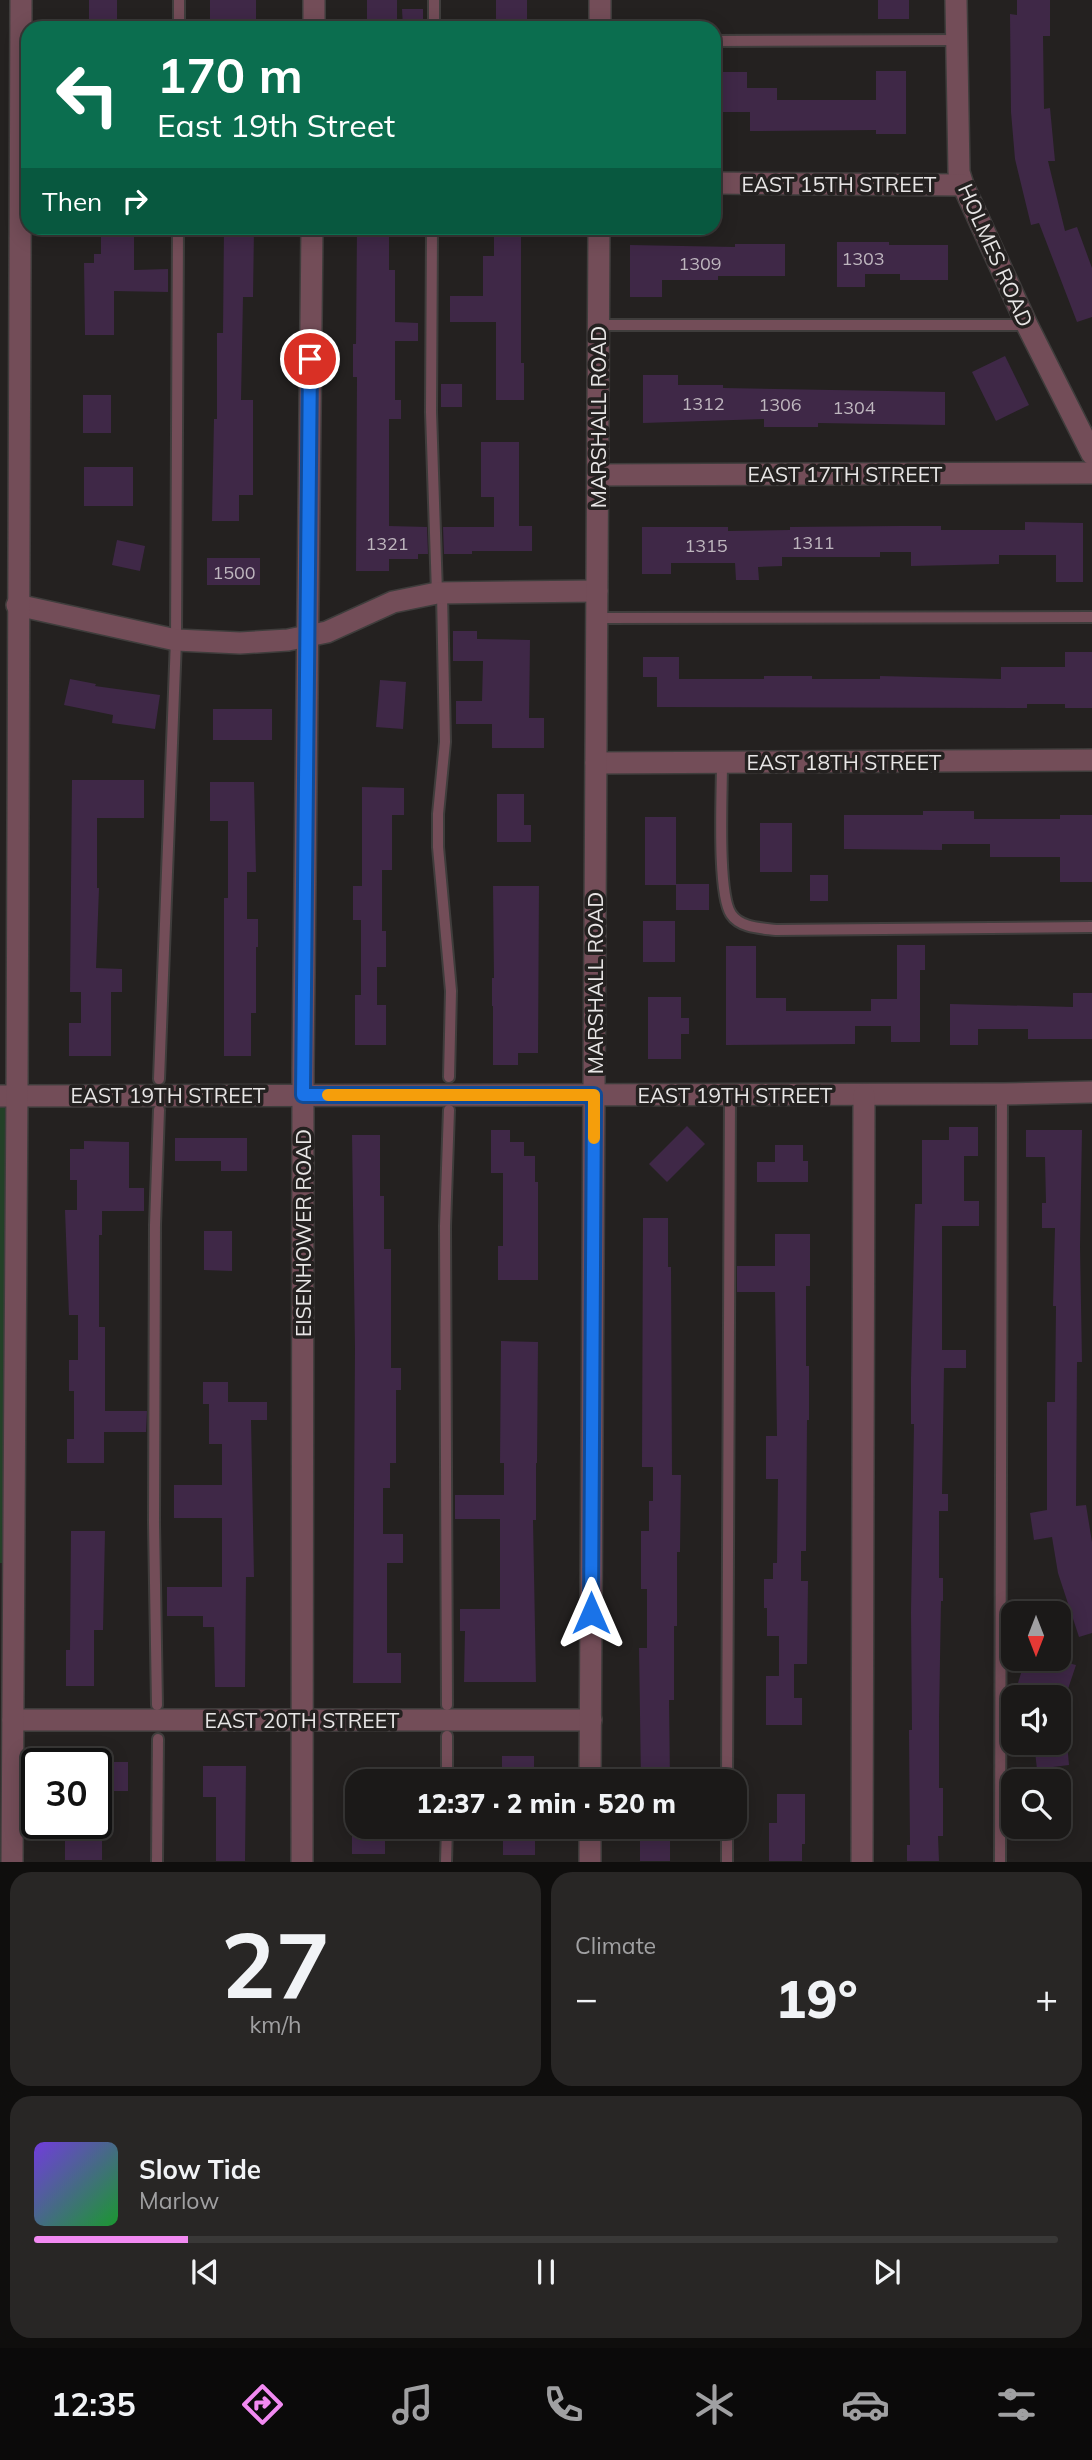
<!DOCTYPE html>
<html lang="en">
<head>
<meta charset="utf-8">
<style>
  body { margin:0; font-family:Mulish,sans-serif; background:#282625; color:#f1f3f6; height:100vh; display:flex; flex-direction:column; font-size:26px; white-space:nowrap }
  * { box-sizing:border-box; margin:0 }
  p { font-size:23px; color:#a0a0a2 }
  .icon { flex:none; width:38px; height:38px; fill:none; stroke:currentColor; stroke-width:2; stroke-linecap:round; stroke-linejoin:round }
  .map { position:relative; height:1862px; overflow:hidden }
  .side { display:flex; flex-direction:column; gap:10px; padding:10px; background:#0f0e0d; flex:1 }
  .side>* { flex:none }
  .top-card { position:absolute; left:21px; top:21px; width:700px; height:214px; border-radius:21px; box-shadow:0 4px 18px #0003,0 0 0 2px #393837; background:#0b6e4f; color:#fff; overflow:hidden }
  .needle { width:46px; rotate:180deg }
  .controls { position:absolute; left:1001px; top:1601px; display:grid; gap:14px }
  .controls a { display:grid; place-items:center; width:70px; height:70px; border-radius:14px; background:#1b1918; box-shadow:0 4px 18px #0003,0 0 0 2px #393837; font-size:35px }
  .speed { position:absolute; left:21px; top:1748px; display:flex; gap:14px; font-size:35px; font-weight:700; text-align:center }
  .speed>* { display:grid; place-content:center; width:91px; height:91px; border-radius:50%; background:#1b1918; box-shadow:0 4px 18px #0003,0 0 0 2px #393837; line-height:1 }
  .speed .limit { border:4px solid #111; border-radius:10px; background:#fff; color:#111 }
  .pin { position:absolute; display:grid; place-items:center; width:60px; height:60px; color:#fff; margin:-30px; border:4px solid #fff; border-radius:50%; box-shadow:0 2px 7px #0007 }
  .me { position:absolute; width:77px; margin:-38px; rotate:0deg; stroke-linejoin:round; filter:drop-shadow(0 0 5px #0008) }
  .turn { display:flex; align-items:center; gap:24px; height:147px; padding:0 21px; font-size:32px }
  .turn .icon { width:91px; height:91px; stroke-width:2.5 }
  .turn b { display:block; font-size:49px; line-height:60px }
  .then { display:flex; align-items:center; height:66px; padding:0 21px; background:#0003; gap:14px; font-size:26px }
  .big { font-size:52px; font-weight:800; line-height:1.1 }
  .side .tile { flex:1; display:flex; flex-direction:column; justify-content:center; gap:10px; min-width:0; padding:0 24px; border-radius:21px; background:#282625 }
  .side .dial { align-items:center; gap:0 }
  .dial b { font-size:91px; line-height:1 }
  .song { display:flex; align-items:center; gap:21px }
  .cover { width:84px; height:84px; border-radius:10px; background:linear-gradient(135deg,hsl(260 70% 55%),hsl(130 70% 35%)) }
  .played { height:7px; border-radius:4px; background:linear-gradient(90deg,#f28af2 15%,#393837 15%) }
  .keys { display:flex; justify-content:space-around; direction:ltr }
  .heat { display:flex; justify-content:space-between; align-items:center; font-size:38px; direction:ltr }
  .side .tiles { flex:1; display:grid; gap:10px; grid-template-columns:1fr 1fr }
  .tile:last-child { grid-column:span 2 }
  .trip { position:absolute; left:345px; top:1769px; width:402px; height:70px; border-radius:21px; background:#1b1918; box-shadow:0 4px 18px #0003,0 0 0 2px #393837; font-weight:800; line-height:70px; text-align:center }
  .dock { display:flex; height:112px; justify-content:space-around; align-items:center; background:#0b0a0a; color:#a0a0a2 }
  .dock .icon { width:49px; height:49px }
  .dock .current { color:#f28af2 }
  .dock b { font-size:32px; color:#f1f3f6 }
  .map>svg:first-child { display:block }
  .green { fill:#234027 }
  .building { fill:#3f2847 }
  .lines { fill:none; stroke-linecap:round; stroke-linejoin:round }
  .lane-casing { stroke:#3f3d3c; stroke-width:14 }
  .street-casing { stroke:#3f3d3c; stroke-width:24 }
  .lane { stroke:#734d58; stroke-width:10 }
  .street { stroke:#734d58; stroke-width:21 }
  .route-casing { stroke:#114b97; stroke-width:18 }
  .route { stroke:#1a73e8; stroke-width:12 }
  .slow { stroke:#f59e0b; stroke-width:12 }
  .labels { text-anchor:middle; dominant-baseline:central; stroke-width:7; stroke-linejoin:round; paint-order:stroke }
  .number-label { font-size:18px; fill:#beb6be }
  .street-label { font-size:21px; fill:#e8e6e6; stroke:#242120 }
</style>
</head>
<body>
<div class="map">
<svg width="1092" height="1862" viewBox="0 0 1092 1862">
  <rect width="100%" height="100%" fill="#242120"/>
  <path class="green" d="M0 1096H17L12 1563H0Z"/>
  <g class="building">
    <rect x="89" y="0" width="28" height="21"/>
    <path d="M210 0H256V21L210 22Z"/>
    <rect x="367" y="0" width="30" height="21"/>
    <rect x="496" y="0" width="31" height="27"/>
    <rect x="878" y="0" width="31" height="19"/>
    <path d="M1017 0H1050V36H1043L1044 109 1050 108 1055 161H1048L1065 231 1077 227 1092 268V317L1077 322 1039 223 1031 225 1015 159 1011 112 1010 14 1017 15Z"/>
    <path d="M402 9H423V28H403Z"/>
    <path d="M876 71H906V134H876V130L750 131V112H715V72H747V88H777V100H876Z"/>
    <path d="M101 228H134V270L168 269V292L114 291V335H85L84 263H94V254H101Z"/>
    <path d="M224 228H254L253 297H243L241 400H253V495H239V521H212L214 419H217V333H223Z"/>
    <path d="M357 228H389V270H395V322L418 323V341H395V400H401V419H389V526L427 527 428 554H418V559H389V571H356L357 377H353V344H356Z"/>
    <path d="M494 228H521V363H524V400H496V322H450V296H483V256H494Z"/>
    <path d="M837 242H889V245H948V280H900V274H865V287H837Z"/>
    <path d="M735 244H785V276H718V280H662V297H630V245L735 247Z"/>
    <path d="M1005 356 1029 405 996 421 972 372Z"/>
    <path d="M643 375H678V385H723V388L945 392V425L818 423V427H764V419L643 423Z"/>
    <rect x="441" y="384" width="21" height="23"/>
    <rect x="83" y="395" width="28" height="38"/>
    <path d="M481 442H519V526H532V551H472V554H444L443 527H494V497H481Z"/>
    <rect x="84" y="467" width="49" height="39"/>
    <path d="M1025 522 1083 523V582H1056V555H999V564L911 566V552H880V557H782V566L758 567 759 580H736L735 563H671V574H642V527H728V531L790 530V527L899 526H941V530H1025Z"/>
    <path d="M117 540 145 546 140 571 112 565Z"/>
    <rect x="207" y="558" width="53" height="27"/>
    <path d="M453 631H477V639L530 640 529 718H544V748H492V724H456V701H482L483 661H453Z"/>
    <path d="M1065 652H1092V708H1065V704H1027V708L657 707V677H643V657H679V679H764V676H812V679H880V676L1001 679V667H1065Z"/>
    <path d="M70 679 96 684 95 686 160 695 155 729 112 723 113 715 64 705Z"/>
    <path d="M380 680 406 682 403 729 376 727Z"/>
    <rect x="213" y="709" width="59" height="31"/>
    <path d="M72 780H144V818H97V888H99L96 968 122 969V992H111V1056H69V1023H81V992H70Z"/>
    <path d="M210 782H254L256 872H247V919H258V947H256V1013H251V1056H224V898H228V821H210Z"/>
    <path d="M362 787 404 788V815H392V870H382V931H386V967H377V1005H386V1045H355V995H361V920H353V886H362Z"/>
    <path d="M497 794H524V825H531V842H497Z"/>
    <path d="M923 811H974V819H1060V815H1092V882H1060V857H990V844H942V850L844 849V815H923Z"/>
    <rect x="645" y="817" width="31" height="68"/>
    <rect x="760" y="823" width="32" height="49"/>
    <rect x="810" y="875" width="18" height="26"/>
    <rect x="676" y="884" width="33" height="26"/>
    <path d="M493 886H539L538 1053H518V1065H493V1006H492V978H494Z"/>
    <rect x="643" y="921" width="32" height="41"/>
    <path d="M897 945H925V970H920V1042H891V1026H855V1044L726 1045V946H756V998H786V1011H871V999H897Z"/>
    <path d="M1073 993H1092V1039H1028V1029H978V1045H950V1004L1073 1007Z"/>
    <path d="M648 997H681V1018H689V1034H681V1059H648Z"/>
    <path d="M687 1126 705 1144 667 1182 649 1164Z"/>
    <path d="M949 1127H978V1156H964V1201H979V1226H942V1350H966V1368H944L942 1494H948V1511H939V1578H943V1601H941L939 1717V1788H943V1836H938L939 1861H907V1845H910L909 1730H912L911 1613 914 1424H911V1378L915 1204H922V1140H949Z"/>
    <path d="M491 1130H510V1142H524V1156H535V1182H538V1280H498V1246H503V1173H491Z"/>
    <path d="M1026 1130H1082L1080 1247 1082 1362H1077L1076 1506 1086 1505 1092 1542V1633L1079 1637 1058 1573 1052 1537 1034 1540 1030 1513 1047 1510V1402H1055L1056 1306H1053L1055 1228H1042V1203H1046L1045 1157H1026Z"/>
    <path d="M352 1135H380V1196H384V1249H391V1368H401V1390H396V1463H390V1488H383V1534H403V1563H387V1653H401V1683H353L355 1347Z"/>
    <path d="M175 1138H247V1171H221V1161H175Z"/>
    <path d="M84 1141 129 1142V1188H144V1211H102V1235H99V1327H105V1411H147L146 1432H104V1463H67V1439H74V1391H69V1360H78V1315H69L65 1210H77V1180H70V1149H84Z"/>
    <path d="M775 1145H803V1161H808V1182H757V1162H775Z"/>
    <path d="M643 1218H668V1267H671L672 1475H681L680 1552H677V1626H674V1700H669L670 1782H641L639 1648H647V1589H641V1531H649V1501H653V1467H642Z"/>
    <path d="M204 1231H232V1271L204 1270Z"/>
    <path d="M775 1234H810V1286H806V1366H809V1420H807L806 1551H801V1581H808L807 1664H794V1698H802V1725H766V1676H779V1636H767V1608H764V1579H773V1563H777L778 1479H766V1436H777L775 1292H737V1266H775Z"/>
    <path d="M501 1341 538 1342 537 1463H536V1520H533L536 1682H464L465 1631H460V1609H500V1519H455V1495H504V1463H500Z"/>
    <path d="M203 1382H228V1402H267V1420H251L254 1577H246L245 1687H215L214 1627H203V1616H167V1587H222V1518H174V1485H222V1444H209V1404H203Z"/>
    <path d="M71 1531H105L103 1630H94V1686H66V1650H70Z"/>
    <path d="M1052 1659 1076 1665 1065 1698 1018 1683 1025 1660 1049 1667Z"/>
    <path d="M1034 1743H1067L1069 1765 1037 1769Z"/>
    <rect x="502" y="1756" width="32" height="26"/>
    <rect x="96" y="1762" width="32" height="29"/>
    <path d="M203 1766H246L245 1861H216V1797H203Z"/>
    <path d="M777 1794H805V1844H802V1861H769V1823H777Z"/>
    <rect x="65" y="1824" width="37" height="36"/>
    <rect x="352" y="1827" width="33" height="27"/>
    <rect x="503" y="1827" width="32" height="28"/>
    <rect x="640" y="1827" width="30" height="34"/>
  </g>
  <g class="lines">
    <defs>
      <g id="lane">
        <path d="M179 28V0"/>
        <path d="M434 28V0"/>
        <path d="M714 41 957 40"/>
        <path d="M432 228 431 412 437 593"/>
        <path d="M598 325H1027"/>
        <path d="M442 593 445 742 438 814V847L451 991 449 1077"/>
        <path d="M597 618 1092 617"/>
        <path d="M722 763C722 793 717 893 731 914 740 928 761 928 776 930L1092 927"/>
        <path d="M159 1079 176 640 178 228"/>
        <path d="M157 1705 154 1523 155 1225 159 1110"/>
        <path d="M447 1705 445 1226 449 1110"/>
        <path d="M447 1782V1736"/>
        <path d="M727 1782 730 1095"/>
        <path d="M727 1827V1862"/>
        <path d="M157 1862 158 1739"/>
        <path d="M446 1862 447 1827"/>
        <path d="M1000 1862 1002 1094"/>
      </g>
      <g id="street">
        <path d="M956 0 959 172 963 185 1027 325 1092 454"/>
        <path d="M314 28V0"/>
        <path d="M600 28V0"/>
        <path d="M714 183 963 185"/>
        <path d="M598 475 1092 473"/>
        <path d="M17 605 176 640 240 643 288 640 327 632 393 602 437 593 597 591"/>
        <path d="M596 763 1092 760"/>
        <path d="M0 1096 1002 1094 1092 1092"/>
        <path d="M13 1720H591"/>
        <path d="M590 1782 599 228"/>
        <path d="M12 1862C12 1606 16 1350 17 1094 18 730 18 365 21 0"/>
        <path d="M302 1862 303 1069 312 228"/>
        <path d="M590 1862V1827"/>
        <path d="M862 1862 864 1095"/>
      </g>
    </defs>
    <use href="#lane" class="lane-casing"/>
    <use href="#street" class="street-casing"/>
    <use href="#lane" class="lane"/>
    <use href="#street" class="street"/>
  </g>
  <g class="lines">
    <defs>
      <path id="route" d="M310 359 303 1095H594L591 1613"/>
    </defs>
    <use href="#route" class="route-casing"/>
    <use href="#route" class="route"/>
    <path class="slow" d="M328 1095H594V1138"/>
  </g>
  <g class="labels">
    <g class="number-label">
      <text x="863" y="258">1303</text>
      <text x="700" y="263">1309</text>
      <text x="703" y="403">1312</text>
      <text x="780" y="404">1306</text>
      <text x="854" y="407">1304</text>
      <text x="813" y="542">1311</text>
      <text x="387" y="543">1321</text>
      <text x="706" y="545">1315</text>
      <text x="234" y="572">1500</text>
    </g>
    <g class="street-label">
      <text x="839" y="184">EAST 15TH STREET</text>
      <text transform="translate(996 255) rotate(66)">HOLMES ROAD</text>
      <text transform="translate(598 417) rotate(-90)">MARSHALL ROAD</text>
      <text x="845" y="474">EAST 17TH STREET</text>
      <text x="844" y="762">EAST 18TH STREET</text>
      <text transform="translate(595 983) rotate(-90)">MARSHALL ROAD</text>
      <text x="168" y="1095">EAST 19TH STREET</text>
      <text x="735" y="1095">EAST 19TH STREET</text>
      <text transform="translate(303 1233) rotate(-90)">EISENHOWER ROAD</text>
      <text x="302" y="1720">EAST 20TH STREET</text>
    </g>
  </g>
</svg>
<div class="controls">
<a><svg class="needle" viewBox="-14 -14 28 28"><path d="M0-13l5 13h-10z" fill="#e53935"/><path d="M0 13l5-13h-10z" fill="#a0a0a2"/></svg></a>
<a><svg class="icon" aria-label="sound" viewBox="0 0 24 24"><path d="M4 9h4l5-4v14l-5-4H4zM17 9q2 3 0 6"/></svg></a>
<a><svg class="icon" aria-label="search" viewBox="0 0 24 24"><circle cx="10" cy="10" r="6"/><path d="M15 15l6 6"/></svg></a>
</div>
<div class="speed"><div class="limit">30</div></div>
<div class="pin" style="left:310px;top:359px;background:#d93025"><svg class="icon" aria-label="arrive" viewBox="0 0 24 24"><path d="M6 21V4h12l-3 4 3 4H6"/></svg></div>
<svg class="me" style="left:591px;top:1613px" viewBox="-20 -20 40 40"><path d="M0-17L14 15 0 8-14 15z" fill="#1a73e8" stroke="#fff" stroke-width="4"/></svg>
<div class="trip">12:37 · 2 min · 520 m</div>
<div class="top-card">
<div class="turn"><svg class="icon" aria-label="left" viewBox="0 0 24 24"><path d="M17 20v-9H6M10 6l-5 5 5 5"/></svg><div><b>170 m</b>East 19th Street</div></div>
<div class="then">Then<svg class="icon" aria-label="right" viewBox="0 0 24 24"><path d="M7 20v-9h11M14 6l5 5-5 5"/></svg></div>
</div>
</div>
<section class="side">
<div class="tiles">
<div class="tile dial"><b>27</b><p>km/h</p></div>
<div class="tile"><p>Climate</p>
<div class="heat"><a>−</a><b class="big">19°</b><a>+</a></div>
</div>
<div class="tile">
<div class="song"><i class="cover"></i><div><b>Slow Tide</b><p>Marlow</p></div></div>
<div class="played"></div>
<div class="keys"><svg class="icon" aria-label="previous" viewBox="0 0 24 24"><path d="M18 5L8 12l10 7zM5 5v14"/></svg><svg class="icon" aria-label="pause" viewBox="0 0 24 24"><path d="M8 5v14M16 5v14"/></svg><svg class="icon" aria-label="next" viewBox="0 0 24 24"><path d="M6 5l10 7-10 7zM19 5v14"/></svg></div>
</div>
</div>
</section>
<nav class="dock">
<b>12:35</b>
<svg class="icon current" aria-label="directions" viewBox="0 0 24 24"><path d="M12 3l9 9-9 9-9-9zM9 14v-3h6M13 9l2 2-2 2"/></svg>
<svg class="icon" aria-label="music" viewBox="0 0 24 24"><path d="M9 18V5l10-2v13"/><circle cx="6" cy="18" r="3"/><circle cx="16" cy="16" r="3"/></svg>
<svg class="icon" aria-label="phone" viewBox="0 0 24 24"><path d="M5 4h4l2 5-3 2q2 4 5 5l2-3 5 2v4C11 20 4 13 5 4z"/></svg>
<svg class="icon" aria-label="climate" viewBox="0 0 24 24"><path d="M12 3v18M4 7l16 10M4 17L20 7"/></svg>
<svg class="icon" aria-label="car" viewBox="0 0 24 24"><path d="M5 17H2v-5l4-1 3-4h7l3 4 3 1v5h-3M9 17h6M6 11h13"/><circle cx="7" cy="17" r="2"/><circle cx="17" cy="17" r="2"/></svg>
<svg class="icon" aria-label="filters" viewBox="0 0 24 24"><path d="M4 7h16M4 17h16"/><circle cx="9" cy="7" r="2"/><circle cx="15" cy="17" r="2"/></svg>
</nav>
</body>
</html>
